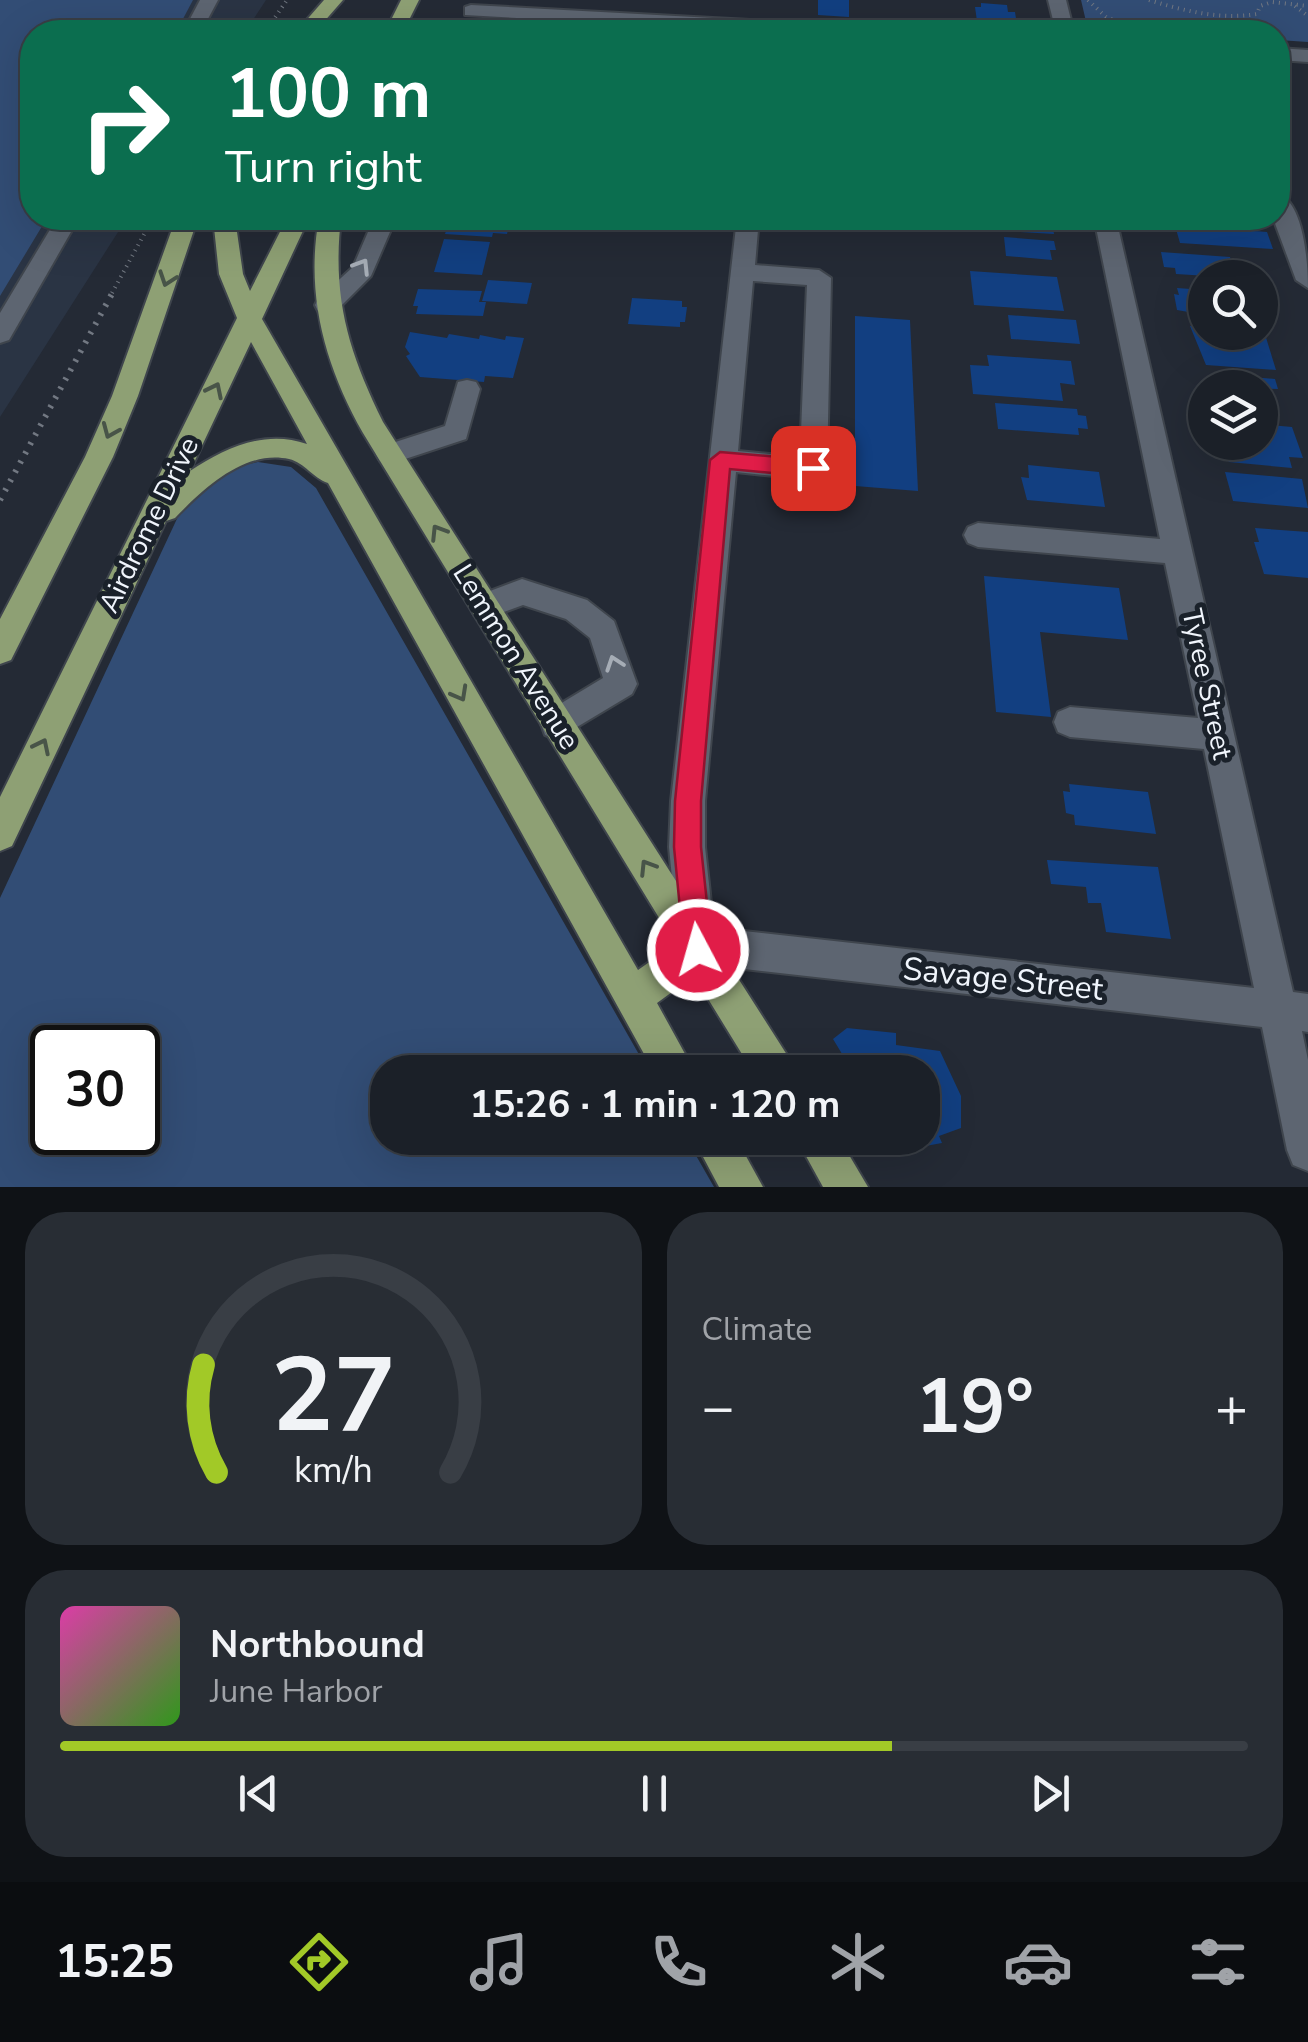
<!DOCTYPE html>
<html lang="en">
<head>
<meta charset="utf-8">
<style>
  body { margin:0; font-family:"Nunito Sans",sans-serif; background:#282d34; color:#f1f3f6; height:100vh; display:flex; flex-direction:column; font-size:38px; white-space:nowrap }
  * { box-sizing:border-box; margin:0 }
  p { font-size:32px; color:#a0a3a8 }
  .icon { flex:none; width:55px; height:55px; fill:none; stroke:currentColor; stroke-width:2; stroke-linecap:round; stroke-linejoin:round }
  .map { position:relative; height:1187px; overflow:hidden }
  .details { display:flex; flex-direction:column; gap:25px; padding:25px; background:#0f1216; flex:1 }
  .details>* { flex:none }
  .hud { position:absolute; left:20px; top:20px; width:1270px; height:210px; border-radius:40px; box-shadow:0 10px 40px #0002,0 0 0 2px #393e45; background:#0b6e4f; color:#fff; overflow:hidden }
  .fabs { position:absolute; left:1188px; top:260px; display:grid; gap:20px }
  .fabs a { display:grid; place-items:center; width:90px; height:90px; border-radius:50%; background:#1b2028; box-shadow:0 10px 40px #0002,0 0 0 2px #393e45; font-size:50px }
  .speed { position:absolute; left:30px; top:1025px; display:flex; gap:20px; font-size:50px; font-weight:700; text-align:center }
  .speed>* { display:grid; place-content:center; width:130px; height:130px; border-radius:50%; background:#1b2028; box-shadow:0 10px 40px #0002,0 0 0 2px #393e45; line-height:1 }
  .speed .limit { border:5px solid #111; border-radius:15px; background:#fff; color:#111 }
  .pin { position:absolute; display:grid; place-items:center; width:85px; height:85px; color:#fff; margin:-42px; border-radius:20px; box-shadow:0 5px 15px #0006 }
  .me { position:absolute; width:110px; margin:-55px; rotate:354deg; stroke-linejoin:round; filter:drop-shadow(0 0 8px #0008) }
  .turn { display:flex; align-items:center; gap:35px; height:210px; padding:0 40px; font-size:45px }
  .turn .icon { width:130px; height:130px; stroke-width:2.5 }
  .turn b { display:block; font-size:70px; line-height:85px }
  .big { font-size:75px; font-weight:700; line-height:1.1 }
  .details .tile { flex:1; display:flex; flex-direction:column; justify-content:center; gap:15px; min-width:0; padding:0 35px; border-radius:40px; background:#282d34 }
  .details .dial { align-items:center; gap:0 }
  .dial svg { height:260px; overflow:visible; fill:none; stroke:#393e45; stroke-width:7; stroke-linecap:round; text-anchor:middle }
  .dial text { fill:#f1f3f6; stroke:none }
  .song { display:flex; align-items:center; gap:30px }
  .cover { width:120px; height:120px; border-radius:15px; background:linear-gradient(135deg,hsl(320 70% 55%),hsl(110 70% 35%)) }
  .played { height:10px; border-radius:5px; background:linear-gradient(90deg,#a2c927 70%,#393e45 70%) }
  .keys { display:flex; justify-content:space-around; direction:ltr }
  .heat { display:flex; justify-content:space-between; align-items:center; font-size:55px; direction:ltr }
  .details .tiles { flex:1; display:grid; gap:25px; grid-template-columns:1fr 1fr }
  .tile:last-child { grid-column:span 2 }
  .trip { position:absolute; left:370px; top:1055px; width:570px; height:100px; border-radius:40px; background:#1b2028; box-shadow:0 10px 40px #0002,0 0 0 2px #393e45; font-weight:700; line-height:100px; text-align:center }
  .tabs { display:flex; height:160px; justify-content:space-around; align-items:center; background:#0b0d10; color:#a0a3a8 }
  .tabs .icon { width:70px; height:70px }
  .tabs .current { color:#a2c927 }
  .tabs b { font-size:45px; color:#f1f3f6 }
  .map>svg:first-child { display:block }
  .built { fill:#2a3444 }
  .green { fill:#324d75; fill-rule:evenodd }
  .building { fill:#123f81 }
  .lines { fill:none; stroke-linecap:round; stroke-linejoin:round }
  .minor-casing { stroke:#3f454d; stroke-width:4 }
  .major-casing { stroke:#3f454d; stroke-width:4 }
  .path-far1 { stroke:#727882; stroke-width:4; stroke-dasharray:1 5; stroke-linecap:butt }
  .path { stroke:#727882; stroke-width:6; stroke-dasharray:2.5 8; stroke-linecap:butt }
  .minor { fill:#5d6571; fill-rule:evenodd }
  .major { fill:#8ea074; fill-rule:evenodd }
  .oneway { stroke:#a6adb6 }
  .oneway2 { stroke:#485448 }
  .route { fill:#e11d48; stroke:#92132f; stroke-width:2.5 }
  .labels { text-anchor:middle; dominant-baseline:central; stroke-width:10; stroke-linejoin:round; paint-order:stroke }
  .street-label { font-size:28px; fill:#f0f5fc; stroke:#1a212a }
  .near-street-label { font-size:32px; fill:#f0f5fc; stroke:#1a212a }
</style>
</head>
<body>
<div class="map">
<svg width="1308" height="1187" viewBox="0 0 1308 1187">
  <rect width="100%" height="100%" fill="#242a35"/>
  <path class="built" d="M0 0H266L245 32H32V218H127L0 417Z"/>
  <g class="green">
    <path d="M0 0H193L176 32H32V218H47L0 296Z"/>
    <path d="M1081 0H1308V42L1278 40V32L1088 30Z"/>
    <path d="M258 462 291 467 316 488 649 1072H388V1138H686L714 1187H0V898L189 493 224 469ZM52 1048H138V1132H52Z"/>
  </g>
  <g class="building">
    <path d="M818 0H849V17L818 15Z"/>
    <path d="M981 3 1007 5 1008 12H1015L1017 25 977 21 975 7H981Z"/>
    <path d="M450 218H511L507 234 493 233 492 237 445 234Z"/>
    <path d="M957 218H1051L1054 234 958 228Z"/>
    <path d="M1161 218H1195L1196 222 1214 223 1213 218H1237L1241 230 1267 232 1273 249 1180 243 1176 229H1164Z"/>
    <path d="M1004 237 1054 241 1056 250H1050L1052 260 1006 256Z"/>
    <path d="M444 239 490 242 482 275 434 272Z"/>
    <path d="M1161 252 1230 257 1234 270 1222 269 1224 277 1176 274 1175 268 1164 267Z"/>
    <path d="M970 271 1057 277 1064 311 974 305Z"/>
    <path d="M488 280 532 283 527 304 482 301Z"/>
    <path d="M1177 288 1205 290V315L1177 310 1174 294 1179 295Z"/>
    <path d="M418 289 482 291 479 302H486L483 316 416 314 418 306H413Z"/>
    <path d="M1260 294 1274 296 1279 309 1260 313Z"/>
    <path d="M632 298 682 301V307H687L685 322H680V327L628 324Z"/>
    <path d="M1008 315 1076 320 1080 344 1011 339Z"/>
    <path d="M855 316 910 320 918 491 855 486Z"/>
    <path d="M1190 326 1205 327V332L1264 331 1276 370 1206 365Z"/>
    <path d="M410 332 447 338 449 334 479 339 480 335 505 340 506 336 524 338 513 378 485 376 484 382 420 377 406 356 410 354 405 347Z"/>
    <path d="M987 355 1071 361 1075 385 1060 383 1063 401 973 394 970 365 989 366Z"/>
    <path d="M1251 377 1275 379 1278 389 1236 388 1233 379 1252 381Z"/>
    <path d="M1260 391 1269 392 1277 416 1260 415Z"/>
    <path d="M995 403 1077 409 1078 415 1086 416 1088 429 1078 428 1079 435 998 429Z"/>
    <path d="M1260 424 1292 427 1303 458 1289 457 1292 468 1229 462 1221 442H1260Z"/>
    <path d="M1028 465 1099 472 1105 507 1027 500 1021 477 1029 478Z"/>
    <path d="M1225 472 1302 479 1308 508 1233 501Z"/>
    <path d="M1255 528 1308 532V578L1264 574 1254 542H1259Z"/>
    <path d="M984 576 1119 588 1128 640 1040 632 1051 717 996 712Z"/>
    <path d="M1069 784 1148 792 1156 834 1075 825 1074 815 1066 813 1063 791 1070 792Z"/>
    <path d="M1047 860 1158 867 1171 939 1106 932 1101 903H1088L1086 887 1051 884Z"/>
    <path d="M847 1028 896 1033V1045L940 1051 961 1096V1128L939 1136 942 1143 909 1149 901 1138H922V1072H853L833 1039Z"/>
  </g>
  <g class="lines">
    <defs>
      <g id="minor">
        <path d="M200 0H218L201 32H183Z"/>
        <path d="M1048 0H1066L1074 32H1056Z"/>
        <path d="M471 5 864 26 873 32H769L465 15V7Z"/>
        <path d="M1278 48 1308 50V62L1278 60Z"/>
        <path d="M1278 194C1304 202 1308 264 1308 288L1296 280 1273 218H1278Z"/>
        <path d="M57 218H79L9 340 0 343V313Z"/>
        <path d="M374 218H396L371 276 336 311H318L315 305 318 299 353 267Z"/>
        <path d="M737 218H759L755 265 819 270 831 278 827 469 823 476 813 480 736 472 705 801V847L714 931H744L1254 988 1204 749 1070 737 1058 732 1054 722 1058 712 1070 707 1198 718 1165 563 978 547 968 543 964 535 968 527 978 523 1160 539 1094 218H1116L1293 992 1308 994V1032L1302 1031 1308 1060V1171L1293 1165 1287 1150 1262 1027 744 969H698L685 963 679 950 669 847 671 801ZM753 281 807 285 800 457 738 451Z"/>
        <path d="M467 380 476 382 480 389 466 439 390 464 380 461 376 454 380 447 445 426 458 382Z"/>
        <path d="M522 579 587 600 614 621 637 684 632 694 557 739 545 735 541 724 545 713 603 678 590 638 566 619 523 605 485 619 474 615 470 606 474 597Z"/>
      </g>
      <g id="major">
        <path d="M324 0H343L315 32H296Z"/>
        <path d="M401 0H419L403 32H385Z"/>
        <path d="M176 218H198L138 396 113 457 11 660 0 664V619L85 457 112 396Z"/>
        <path d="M213 218H235L243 274 250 291 287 218H309L262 319 638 970 675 944 363 433C325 366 305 294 319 218H341C332 297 348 351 383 422L789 1058 795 1072H753L694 976 657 1003 695 1072H654L328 483C313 478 305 463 289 459 245 449 203 489 175 518L166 521 12 846 0 851V797L237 318 219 274ZM251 342 307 444C265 429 225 448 190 471Z"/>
        <path d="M693 1138H736L763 1187H719Z"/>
        <path d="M796 1138H839L868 1187H823Z"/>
      </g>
    </defs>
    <use href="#minor" class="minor-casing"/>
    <use href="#major" class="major-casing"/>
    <g class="path-far1">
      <path d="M1088 0 1106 17 1142 30 1168 31 1216 21 1262 32"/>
      <path d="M1149 0C1184 11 1221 20 1257 14L1260 6 1272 2 1308 6"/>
      <path d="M1295 6 1308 16"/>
      <path d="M265 32 287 0"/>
      <path d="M112 293 153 218"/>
    </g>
    <path class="path" d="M0 500 114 290"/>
    <use href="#minor" class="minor"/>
    <use href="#major" class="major"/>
  </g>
  <defs><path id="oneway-chevron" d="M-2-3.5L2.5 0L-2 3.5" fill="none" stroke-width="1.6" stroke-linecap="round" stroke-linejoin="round" transform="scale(2.5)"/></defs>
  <g class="oneway">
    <use href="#oneway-chevron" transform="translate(362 266) rotate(-58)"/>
    <use href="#oneway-chevron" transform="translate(614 663) rotate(-109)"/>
  </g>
  <g class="oneway2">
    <use href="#oneway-chevron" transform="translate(167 279) rotate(109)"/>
    <use href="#oneway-chevron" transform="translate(215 390) rotate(-64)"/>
    <use href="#oneway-chevron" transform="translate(110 431) rotate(113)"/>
    <use href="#oneway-chevron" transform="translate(438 532) rotate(-122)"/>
    <use href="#oneway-chevron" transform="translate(460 694) rotate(61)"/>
    <use href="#oneway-chevron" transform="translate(42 746) rotate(-64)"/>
    <use href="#oneway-chevron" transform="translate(647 867) rotate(-122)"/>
  </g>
  <path class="route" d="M720 452 813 460 823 468 813 477 730 469 701 801V847L712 950 708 960 698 964 688 960 684 950 674 847 675 801 710 460Z"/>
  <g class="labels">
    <g class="street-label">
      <text transform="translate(149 525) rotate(-64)">Airdrome Drive</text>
      <text transform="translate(516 657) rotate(58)">Lemmon Avenue</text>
      <text transform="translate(1207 684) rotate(78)">Tyree Street</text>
    </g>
    <g class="near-street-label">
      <text transform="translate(1003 979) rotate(6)">Savage Street</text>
    </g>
  </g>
</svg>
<div class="fabs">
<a><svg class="icon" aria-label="search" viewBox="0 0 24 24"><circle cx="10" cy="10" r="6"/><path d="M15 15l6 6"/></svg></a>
<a><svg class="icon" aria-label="layers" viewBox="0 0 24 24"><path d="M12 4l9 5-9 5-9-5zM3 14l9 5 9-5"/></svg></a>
</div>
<div class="speed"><div class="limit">30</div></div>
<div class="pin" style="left:813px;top:468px;background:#d93025"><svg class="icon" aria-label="arrive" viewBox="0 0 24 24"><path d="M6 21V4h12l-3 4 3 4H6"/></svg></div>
<svg class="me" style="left:698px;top:950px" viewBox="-20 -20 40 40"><circle r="17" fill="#e11d48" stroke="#fff" stroke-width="3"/><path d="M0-11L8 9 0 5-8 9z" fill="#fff"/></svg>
<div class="trip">15:26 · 1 min · 120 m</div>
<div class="hud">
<div class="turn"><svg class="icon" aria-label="right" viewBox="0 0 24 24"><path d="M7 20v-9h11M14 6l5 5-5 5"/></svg><div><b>100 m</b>Turn right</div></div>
</div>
</div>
<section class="details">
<div class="tiles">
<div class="tile dial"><svg viewBox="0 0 100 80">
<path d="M14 69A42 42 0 1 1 86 69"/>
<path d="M14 69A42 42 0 0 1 10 36" stroke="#a2c927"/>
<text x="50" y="56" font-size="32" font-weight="700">27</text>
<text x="50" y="72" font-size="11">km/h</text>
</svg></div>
<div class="tile"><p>Climate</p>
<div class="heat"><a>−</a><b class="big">19°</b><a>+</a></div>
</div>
<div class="tile">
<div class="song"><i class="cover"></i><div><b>Northbound</b><p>June Harbor</p></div></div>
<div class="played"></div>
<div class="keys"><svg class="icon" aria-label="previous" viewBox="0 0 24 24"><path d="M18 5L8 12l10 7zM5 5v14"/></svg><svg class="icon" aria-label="pause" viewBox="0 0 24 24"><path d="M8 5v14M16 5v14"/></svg><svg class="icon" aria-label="next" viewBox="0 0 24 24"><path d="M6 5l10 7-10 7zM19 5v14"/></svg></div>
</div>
</div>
</section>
<nav class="tabs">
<b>15:25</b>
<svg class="icon current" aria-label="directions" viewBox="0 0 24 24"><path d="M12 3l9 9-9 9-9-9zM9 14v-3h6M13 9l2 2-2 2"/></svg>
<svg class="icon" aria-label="music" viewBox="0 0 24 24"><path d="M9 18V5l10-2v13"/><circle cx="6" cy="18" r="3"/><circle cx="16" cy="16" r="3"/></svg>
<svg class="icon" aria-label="phone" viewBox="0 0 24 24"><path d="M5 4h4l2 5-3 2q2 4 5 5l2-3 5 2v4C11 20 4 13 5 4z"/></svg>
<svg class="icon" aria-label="climate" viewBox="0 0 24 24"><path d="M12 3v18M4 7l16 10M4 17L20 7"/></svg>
<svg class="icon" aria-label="car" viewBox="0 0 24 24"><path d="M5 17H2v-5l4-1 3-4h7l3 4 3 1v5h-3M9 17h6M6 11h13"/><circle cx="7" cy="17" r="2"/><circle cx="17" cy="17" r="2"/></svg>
<svg class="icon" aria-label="filters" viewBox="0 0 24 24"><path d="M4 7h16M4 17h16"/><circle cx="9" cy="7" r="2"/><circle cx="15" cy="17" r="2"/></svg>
</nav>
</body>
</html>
